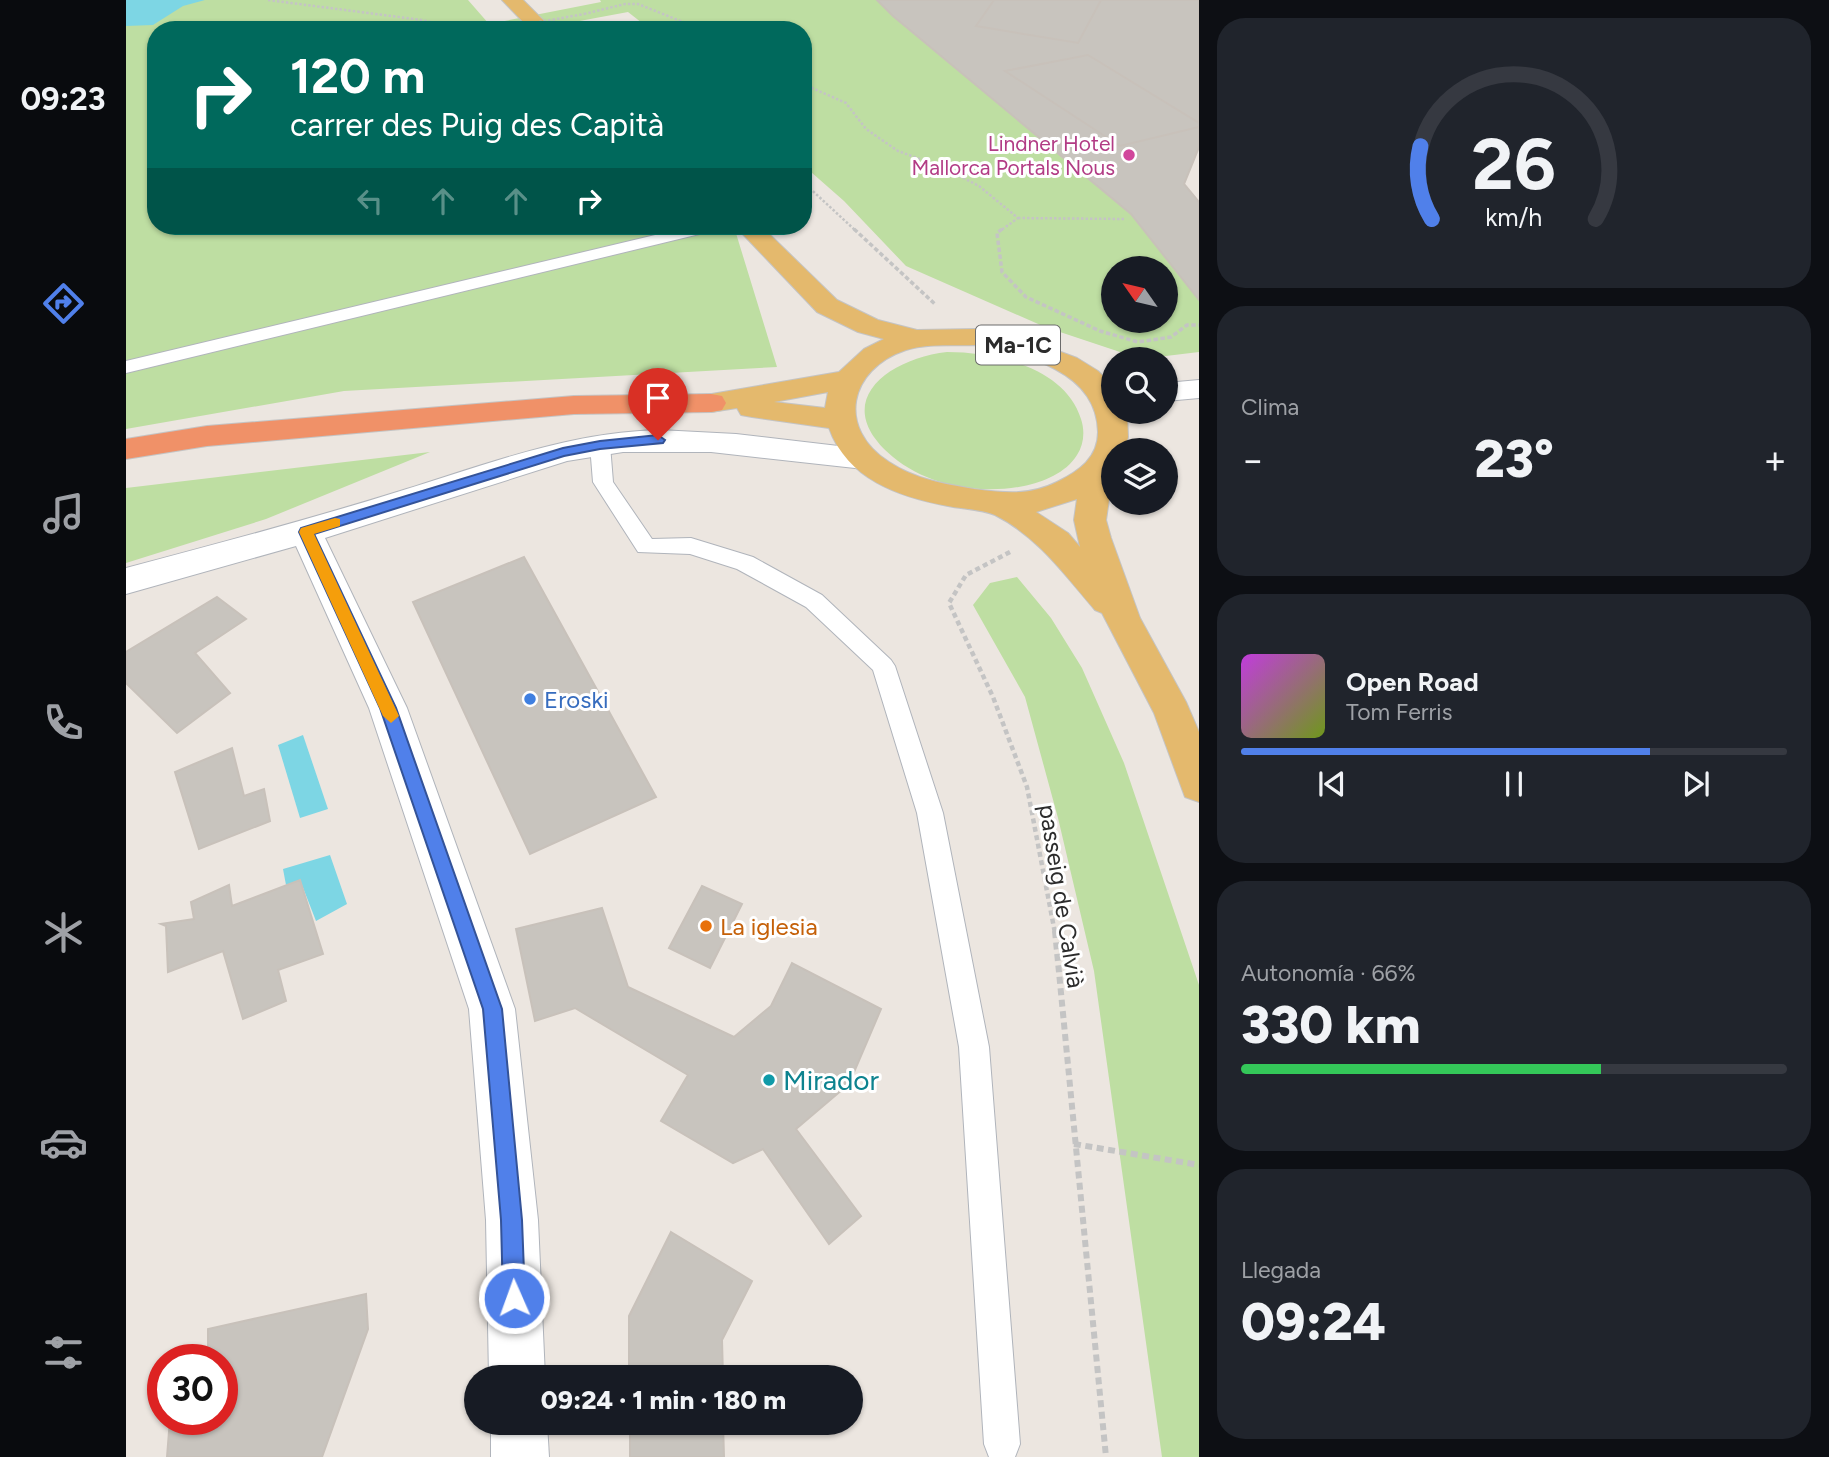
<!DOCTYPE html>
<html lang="es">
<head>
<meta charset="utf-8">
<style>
  body { margin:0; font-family:Figtree,sans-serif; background:#20242c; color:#f1f3f6; height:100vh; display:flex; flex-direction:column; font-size:26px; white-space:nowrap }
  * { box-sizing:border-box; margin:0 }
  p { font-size:23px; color:#9ea1a6 }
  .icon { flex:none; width:38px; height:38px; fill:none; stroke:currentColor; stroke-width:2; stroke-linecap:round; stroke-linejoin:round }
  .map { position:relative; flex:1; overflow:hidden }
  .panel { display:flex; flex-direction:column; gap:18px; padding:18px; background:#0d0f14; width:630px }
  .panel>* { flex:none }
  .guide { position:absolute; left:21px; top:21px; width:665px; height:214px; border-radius:28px; box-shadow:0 2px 5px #0004; background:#00695c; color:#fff; overflow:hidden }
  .needle { width:46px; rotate:304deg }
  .buttons { position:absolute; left:975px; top:256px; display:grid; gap:14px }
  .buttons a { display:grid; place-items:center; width:77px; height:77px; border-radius:50%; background:#171b24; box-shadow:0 2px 5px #0004; font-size:35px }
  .speed { position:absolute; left:21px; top:1344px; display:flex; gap:14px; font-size:35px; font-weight:700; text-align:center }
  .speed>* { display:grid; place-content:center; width:91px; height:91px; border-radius:50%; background:#171b24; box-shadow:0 2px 5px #0004; line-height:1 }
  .speed .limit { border:10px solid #d22; background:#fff; color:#111 }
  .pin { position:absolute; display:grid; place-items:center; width:60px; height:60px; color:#fff; margin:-72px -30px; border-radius:50% 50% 50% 0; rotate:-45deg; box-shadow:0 0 7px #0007 }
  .pin .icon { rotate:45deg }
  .me { position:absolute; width:77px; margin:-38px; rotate:358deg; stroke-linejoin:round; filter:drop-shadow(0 0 5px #0008) }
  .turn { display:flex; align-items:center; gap:24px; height:147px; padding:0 28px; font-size:32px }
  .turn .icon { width:91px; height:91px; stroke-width:2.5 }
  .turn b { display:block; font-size:49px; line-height:60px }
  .lanes { display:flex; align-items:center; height:66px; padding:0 28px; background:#0003; justify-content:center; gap:35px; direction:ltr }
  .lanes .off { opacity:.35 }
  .big { font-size:52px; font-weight:800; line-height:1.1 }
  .panel .widget { flex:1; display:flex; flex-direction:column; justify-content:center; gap:10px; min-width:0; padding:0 24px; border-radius:28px; background:#20242c }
  .panel .dial { align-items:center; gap:0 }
  .dial svg { height:182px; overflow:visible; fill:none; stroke:#363941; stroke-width:7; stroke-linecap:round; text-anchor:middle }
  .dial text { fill:#f1f3f6; stroke:none }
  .song { display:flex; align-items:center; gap:21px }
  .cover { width:84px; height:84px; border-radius:10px; background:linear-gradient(135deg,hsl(290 70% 55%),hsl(80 70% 35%)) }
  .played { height:7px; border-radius:4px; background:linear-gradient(90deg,#5080ea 75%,#363941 75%) }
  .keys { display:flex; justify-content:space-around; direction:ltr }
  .heat { display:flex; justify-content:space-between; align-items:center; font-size:38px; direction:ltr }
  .charge { height:10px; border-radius:5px; background:linear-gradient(90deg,#34c759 66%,#363941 0) }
  .trip { position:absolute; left:338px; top:1365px; width:399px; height:70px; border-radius:35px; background:#171b24; box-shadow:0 2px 5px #0004; font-weight:800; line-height:70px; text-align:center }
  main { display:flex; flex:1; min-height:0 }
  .dock { display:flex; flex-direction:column; width:126px; justify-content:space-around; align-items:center; background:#090b0e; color:#9ea1a6 }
  .dock .icon { width:49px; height:49px }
  .dock .current { color:#5080ea }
  .dock b { font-size:32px; color:#f1f3f6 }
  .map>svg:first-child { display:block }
  .green { fill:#bedea2; fill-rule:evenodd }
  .water { fill:#7dd6e4 }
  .building { fill:#c8c4be; stroke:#c8c1ba; stroke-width:2 }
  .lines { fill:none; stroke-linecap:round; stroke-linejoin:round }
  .service-casing { stroke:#b0b4bb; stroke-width:2 }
  .minor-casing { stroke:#b0b4bb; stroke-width:2 }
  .primary-casing { stroke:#c4c4c4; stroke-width:2 }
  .motorway-casing { stroke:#c4c4c4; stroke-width:2 }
  .path-far3 { stroke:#c4c4c4; stroke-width:2.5; stroke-dasharray:2.5 2; stroke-linecap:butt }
  .path-far2 { stroke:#c4c4c4; stroke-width:3.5; stroke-dasharray:4.5 2.5; stroke-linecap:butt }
  .path-far1 { stroke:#c4c4c4; stroke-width:4.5; stroke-dasharray:5 3.5; stroke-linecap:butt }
  .path { stroke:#c4c4c4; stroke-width:6; stroke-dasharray:7 4.5; stroke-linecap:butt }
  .service { fill:#fff; fill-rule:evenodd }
  .minor { fill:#fff; fill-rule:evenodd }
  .primary { fill:#e4b96d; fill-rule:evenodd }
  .motorway { fill:#f09168; fill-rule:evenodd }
  .path-bridge { stroke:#c4c4c4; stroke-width:2.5; stroke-dasharray:2.5 2; stroke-linecap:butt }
  .route { fill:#5080ea; stroke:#345398; stroke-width:2 }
  .slow { fill:#f59e0b }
  .hotel-dot { fill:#d1479c; stroke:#fff; stroke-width:2.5 }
  .shop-dot { fill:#3f7fe0; stroke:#fff; stroke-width:2.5 }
  .food-dot { fill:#e8710a; stroke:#fff; stroke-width:2.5 }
  .culture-dot { fill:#0f9aa8; stroke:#fff; stroke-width:2.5 }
  .labels { text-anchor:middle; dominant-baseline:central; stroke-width:6; stroke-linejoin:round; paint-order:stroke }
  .far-hotel-label { font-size:21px; fill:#b23c85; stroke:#fff; text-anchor:end }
  .shield { fill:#fff; stroke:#6b6b6b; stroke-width:2 }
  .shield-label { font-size:23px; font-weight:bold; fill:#2c2c2c }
  .shop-label { font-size:24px; fill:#366cbe; stroke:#fff; text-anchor:start }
  .street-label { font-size:24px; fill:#2c2c2c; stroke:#fff }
  .food-label { font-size:24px; fill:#c56008; stroke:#fff; text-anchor:start }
  .near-culture-label { font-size:28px; fill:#0d838f; stroke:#fff; text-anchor:start }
</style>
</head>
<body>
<main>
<nav class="dock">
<b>09:23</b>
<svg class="icon current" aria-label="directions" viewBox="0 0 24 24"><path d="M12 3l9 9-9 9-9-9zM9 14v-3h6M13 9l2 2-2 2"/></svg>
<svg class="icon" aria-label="music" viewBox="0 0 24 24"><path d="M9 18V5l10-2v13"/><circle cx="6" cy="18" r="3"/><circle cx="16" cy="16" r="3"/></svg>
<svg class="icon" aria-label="phone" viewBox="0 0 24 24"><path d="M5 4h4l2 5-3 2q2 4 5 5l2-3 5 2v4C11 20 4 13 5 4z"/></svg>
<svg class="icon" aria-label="climate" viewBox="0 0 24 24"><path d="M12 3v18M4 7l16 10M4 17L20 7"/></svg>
<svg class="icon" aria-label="car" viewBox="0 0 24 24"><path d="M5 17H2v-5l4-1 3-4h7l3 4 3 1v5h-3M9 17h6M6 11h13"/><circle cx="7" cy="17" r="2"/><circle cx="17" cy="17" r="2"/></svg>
<svg class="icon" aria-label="filters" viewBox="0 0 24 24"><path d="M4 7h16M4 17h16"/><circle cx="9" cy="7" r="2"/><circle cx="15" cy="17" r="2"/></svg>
</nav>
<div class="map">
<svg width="1073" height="1457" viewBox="0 0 1073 1457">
  <rect width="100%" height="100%" fill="#ece6e0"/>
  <g class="green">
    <path d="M0 0H342L363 24 475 2 474 0H751L767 16 1005 214 1073 300V352L1015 359 919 327 780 266 718 201 677 165V30H525L502 12 405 30H30V226H603L609 230 651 367 218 391 0 429ZM987 268H1040V320H987Z"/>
    <path d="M821 352C868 352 939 367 955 419 959 431 958 444 951 455 940 473 917 482 898 486 854 495 802 486 767 457 702 403 761 359 821 352Z"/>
    <path d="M304 452 140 519 0 563V488Z"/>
    <path d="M891 577 925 618 956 668 998 763 1073 985V1457H1036L968 971 932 818 899 697 847 605 864 583Z"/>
  </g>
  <g class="water">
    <path d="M0 0H79L57 6 27 25 0 26Z"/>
    <path d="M177 735 202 809 174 818 152 745Z"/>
    <path d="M204 855 221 904 190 921 174 880 160 885 157 869Z"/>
  </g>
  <g class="building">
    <path d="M751 0H1073V147L1058 184 1073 202V300L1005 214 767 16Z"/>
    <path d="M868 0H975L952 43 850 26Z"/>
    <path d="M962 55 1073 123V127L994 146 879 71Z"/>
    <path d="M398 557 530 797 404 854 287 602Z"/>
    <path d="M91 597 120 619 69 653 104 693 51 733 0 683V652Z"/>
    <path d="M106 748 118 796 138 789 144 821 73 849 49 772Z"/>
    <path d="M174 880 197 954 152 970 160 1001 117 1019 97 951 42 972 40 926 35 924 68 919 65 902 103 885 106 906Z"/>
    <path d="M576 886 616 904 584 968 543 948Z"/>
    <path d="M476 908 502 987 608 1037 645 1006 666 963 755 1009 723 1084 670 1129 735 1216 703 1244 637 1149 607 1163 535 1121 562 1075 449 1008 409 1021 390 929Z"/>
    <path d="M545 1232 626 1281 596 1340 597 1377H503V1316Z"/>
    <path d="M240 1294 242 1329 196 1457H41L44 1419H96V1360H82V1329Z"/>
    <path d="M504 1423H597L598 1457H504Z"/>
  </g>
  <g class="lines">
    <defs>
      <g id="service">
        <path d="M567 226H594L586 231 0 373V361Z"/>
        <path d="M474 439 481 440 484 445 487 482 526 539 565 538 627 557 696 595 765 660 769 666 817 813 863 1047 894 1444 889 1457H863L858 1444 833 1047 791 813 747 670 680 607 611 569 564 554 512 552 467 482 464 445 467 440Z"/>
      </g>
      <g id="minor">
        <path d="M1073 380V398L1040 401V383Z"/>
        <path d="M533 430 610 434 738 449 749 452 754 459 749 466 738 469 585 452H497L441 461 199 538 281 708 389 1009 412 1220 419 1377H363L360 1220 343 1009 243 708 170 546 0 594V568C91 544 181 520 271 492 356 466 442 432 533 430Z"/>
        <path d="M365 1423H421L423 1457H365Z"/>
      </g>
      <g id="primary">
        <path d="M376 0H397L427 30H405Z"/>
        <path d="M609 226H635L711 300 752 320 791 330 849 329 903 340 951 358 972 371 987 386V411H1001L1002 437 999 450H987V473L980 520 985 538 1014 618 1060 702 1073 732V802L1059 797 1028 713 976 613 969 610C939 575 911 536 869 515 855 509 836 509 822 506 773 497 721 479 703 428L626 417 615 415 611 408 585 412 574 410 570 403 574 396 713 372 738 349 758 339 732 332 691 312ZM849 345C899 355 971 370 972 432 972 458 953 471 931 482 903 496 878 493 848 489 818 484 789 479 763 462 710 428 723 369 780 350 802 343 826 346 849 345ZM702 392 699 408 648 402ZM951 499 948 520 954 547 942 533 910 512Z"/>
      </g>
      <path id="motorway" d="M585 394 596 396 600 403 596 410 585 412 448 414 81 446 0 459V439L81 426 448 396Z"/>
    </defs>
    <use href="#service" class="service-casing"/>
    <use href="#minor" class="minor-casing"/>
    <use href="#primary" class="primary-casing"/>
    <use href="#motorway" class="motorway-casing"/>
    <g class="path-far3">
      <path d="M142 0 296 20 337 30"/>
      <path d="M458 14 499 4H512L577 30"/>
      <path d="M677 84 720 103 740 129 772 151 818 168 853 186 892 218 874 231"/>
      <path d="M677 182 730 231"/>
      <path d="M892 218 998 219"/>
    </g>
    <g class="path-far2">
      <path d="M728 229 810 305"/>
      <path d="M876 229 871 233 876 272 900 297 974 331 1012 342 1045 337 1061 325H1073"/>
    </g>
    <path class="path-far1" d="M884 552 840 575 823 603 867 697 901 787 929 933"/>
    <g class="path">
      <path d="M929 931 980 1457"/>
      <path d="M948 1144 1073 1165"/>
    </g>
    <use href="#service" class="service"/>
    <use href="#minor" class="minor"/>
    <use href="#primary" class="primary"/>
    <use href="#motorway" class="motorway"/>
    <path class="path-bridge" d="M369 30 458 14"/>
  </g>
  <path class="route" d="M532 435 539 440 537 443 474 449 438 456 188 534 270 708 376 1009 396 1220 399 1298 396 1306 388 1310 380 1306 377 1298 375 1220 357 1009 254 708 173 532 175 528 437 448 474 441Z"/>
  <path class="slow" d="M209 518 214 519V526L188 534 273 716 265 723 257 716 173 532 175 528Z"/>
  <circle class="hotel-dot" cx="1003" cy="155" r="7"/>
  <circle class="shop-dot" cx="404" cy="699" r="7"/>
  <circle class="food-dot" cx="580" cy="926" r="7"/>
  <circle class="culture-dot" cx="643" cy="1080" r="7"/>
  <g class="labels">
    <g class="far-hotel-label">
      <text x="989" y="143">Lindner Hotel<tspan x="989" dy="24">Mallorca Portals Nous</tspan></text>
    </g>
    <rect class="shield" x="850" y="325.5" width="84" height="39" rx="5"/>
    <g class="shield-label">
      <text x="892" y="345">Ma-1C</text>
    </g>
    <g class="shop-label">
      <text x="418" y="699">Eroski</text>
    </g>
    <g class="street-label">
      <text transform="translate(936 896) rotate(81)">passeig de Calvià</text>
    </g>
    <g class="food-label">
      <text x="594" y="926">La iglesia</text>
    </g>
    <g class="near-culture-label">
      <text x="657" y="1080">Mirador</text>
    </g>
  </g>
</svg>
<div class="buttons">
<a><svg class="needle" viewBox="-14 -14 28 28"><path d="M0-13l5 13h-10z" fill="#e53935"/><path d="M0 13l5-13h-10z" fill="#9ea1a6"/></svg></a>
<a><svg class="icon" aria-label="search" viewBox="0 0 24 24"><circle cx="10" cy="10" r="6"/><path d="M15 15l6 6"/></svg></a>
<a><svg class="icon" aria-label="layers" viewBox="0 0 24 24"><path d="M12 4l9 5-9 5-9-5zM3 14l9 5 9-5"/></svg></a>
</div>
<div class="speed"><div class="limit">30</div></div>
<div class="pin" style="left:532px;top:440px;background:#d93025"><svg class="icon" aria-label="arrive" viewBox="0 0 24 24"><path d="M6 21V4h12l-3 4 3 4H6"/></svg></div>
<svg class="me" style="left:388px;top:1298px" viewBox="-20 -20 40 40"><circle r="17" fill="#5080ea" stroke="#fff" stroke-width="3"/><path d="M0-11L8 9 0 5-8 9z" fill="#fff"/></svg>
<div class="trip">09:24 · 1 min · 180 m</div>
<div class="guide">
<div class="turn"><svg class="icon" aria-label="right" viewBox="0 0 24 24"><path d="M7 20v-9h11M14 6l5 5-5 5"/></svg><div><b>120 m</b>carrer des Puig des Capità</div></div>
<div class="lanes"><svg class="icon off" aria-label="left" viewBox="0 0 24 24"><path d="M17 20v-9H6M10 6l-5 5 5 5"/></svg><svg class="icon off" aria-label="ahead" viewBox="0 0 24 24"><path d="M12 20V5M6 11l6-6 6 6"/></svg><svg class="icon off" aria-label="ahead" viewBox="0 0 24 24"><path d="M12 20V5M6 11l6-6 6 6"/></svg><svg class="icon" aria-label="right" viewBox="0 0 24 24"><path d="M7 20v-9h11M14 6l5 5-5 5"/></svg></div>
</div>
</div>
<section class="panel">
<div class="widget dial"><svg viewBox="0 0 100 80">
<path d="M14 69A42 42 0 1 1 86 69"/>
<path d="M14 69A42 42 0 0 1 9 37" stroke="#5080ea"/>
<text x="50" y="56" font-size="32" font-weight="700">26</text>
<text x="50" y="72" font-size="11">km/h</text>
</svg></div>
<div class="widget"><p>Clima</p>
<div class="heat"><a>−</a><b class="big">23°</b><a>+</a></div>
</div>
<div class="widget">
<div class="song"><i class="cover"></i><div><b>Open Road</b><p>Tom Ferris</p></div></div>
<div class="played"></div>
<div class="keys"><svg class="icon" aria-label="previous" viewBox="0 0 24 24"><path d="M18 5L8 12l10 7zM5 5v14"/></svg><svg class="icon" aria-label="pause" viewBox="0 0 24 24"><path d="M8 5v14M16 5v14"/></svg><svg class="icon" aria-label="next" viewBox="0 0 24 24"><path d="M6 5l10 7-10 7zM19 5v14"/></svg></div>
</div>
<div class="widget"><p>Autonomía · 66%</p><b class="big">330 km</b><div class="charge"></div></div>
<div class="widget"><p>Llegada</p><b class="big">09:24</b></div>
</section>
</main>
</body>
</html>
